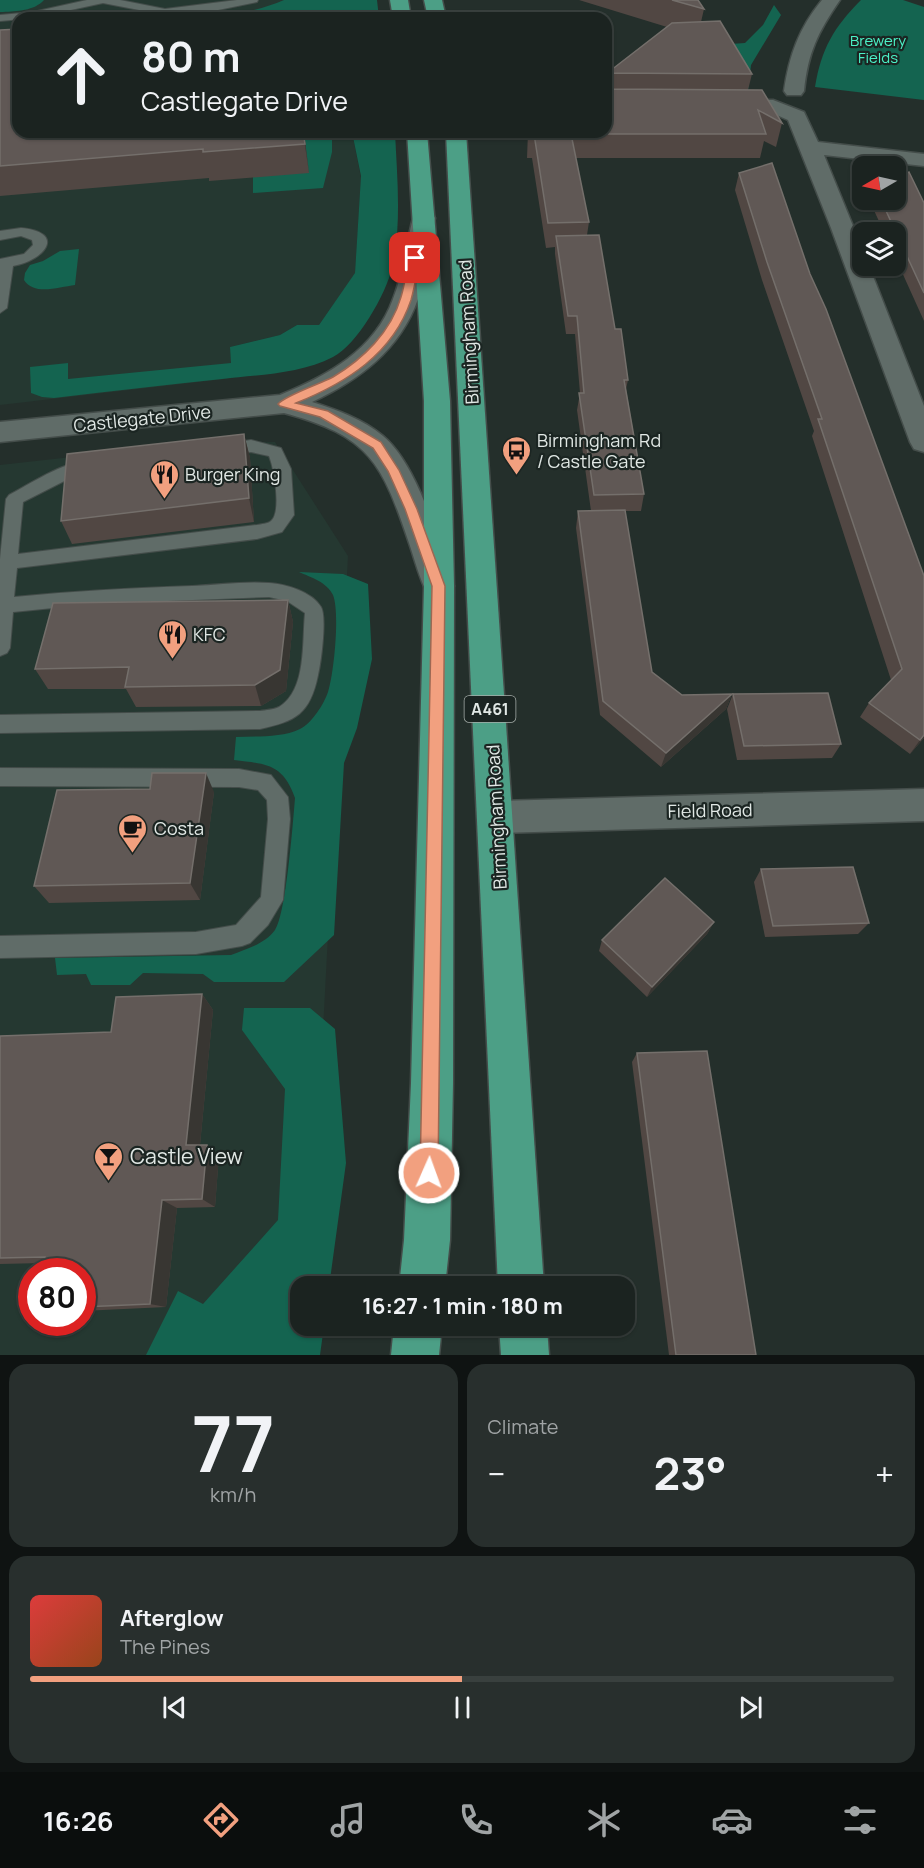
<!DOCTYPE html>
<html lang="en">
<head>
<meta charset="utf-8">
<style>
  body { margin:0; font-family:Manrope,sans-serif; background:#282f2d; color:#f1f3f6; height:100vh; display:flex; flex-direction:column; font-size:22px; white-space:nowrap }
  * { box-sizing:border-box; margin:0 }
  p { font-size:20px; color:#a0a4a5 }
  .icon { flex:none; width:33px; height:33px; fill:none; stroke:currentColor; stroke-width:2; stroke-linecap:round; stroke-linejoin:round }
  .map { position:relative; height:1355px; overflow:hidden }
  .drawer { display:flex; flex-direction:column; gap:9px; padding:9px; background:#0f1312; flex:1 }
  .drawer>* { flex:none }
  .top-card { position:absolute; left:12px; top:12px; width:600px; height:126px; border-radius:18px; box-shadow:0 2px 4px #0004,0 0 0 2px #39403e; background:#1b2320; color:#f1f3f6; overflow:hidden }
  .needle { width:39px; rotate:261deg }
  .tools { position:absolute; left:852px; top:156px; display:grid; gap:12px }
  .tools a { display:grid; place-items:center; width:54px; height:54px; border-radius:12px; background:#1b2320; box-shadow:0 2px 4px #0004,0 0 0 2px #39403e; font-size:30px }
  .speed { position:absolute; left:18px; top:1258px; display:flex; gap:12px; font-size:30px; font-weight:700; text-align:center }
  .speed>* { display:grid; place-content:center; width:78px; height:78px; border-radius:50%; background:#1b2320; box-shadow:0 2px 4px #0004,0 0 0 2px #39403e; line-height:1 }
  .speed .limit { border:9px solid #d22; background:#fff; color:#111 }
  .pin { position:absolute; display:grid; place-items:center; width:51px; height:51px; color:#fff; margin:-26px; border-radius:12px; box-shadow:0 3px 9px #0006 }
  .me { position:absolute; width:66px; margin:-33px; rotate:2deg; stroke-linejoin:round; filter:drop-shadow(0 0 4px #0008) }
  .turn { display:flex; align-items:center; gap:21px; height:126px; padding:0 30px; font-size:27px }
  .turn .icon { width:78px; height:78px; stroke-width:2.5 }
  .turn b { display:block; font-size:42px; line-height:51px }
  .big { font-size:45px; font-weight:700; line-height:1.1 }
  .drawer .card { flex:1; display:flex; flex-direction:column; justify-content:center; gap:9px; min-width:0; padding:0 21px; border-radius:18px; background:#282f2d }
  .drawer .dial { align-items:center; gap:0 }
  .dial b { font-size:78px; line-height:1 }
  .song { display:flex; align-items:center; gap:18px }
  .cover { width:72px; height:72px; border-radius:9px; background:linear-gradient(135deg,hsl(0 70% 55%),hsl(20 70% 35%)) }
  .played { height:6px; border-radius:3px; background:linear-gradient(90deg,#f2a07f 50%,#39403e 50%) }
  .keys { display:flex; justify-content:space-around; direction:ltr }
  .heat { display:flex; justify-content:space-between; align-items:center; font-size:33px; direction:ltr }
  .drawer .tiles { flex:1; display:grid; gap:9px; grid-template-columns:1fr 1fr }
  .card:last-child { grid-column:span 2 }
  .trip { position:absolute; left:290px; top:1276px; width:345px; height:60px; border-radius:18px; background:#1b2320; box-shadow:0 2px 4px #0004,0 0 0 2px #39403e; font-weight:700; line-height:60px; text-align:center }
  .menu { display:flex; height:96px; justify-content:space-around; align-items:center; background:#0b0e0d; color:#a0a4a5 }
  .menu .icon { width:42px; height:42px }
  .menu .selected { color:#f2a07f }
  .menu b { font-size:27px; color:#f1f3f6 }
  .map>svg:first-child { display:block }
  .built { fill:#253831; fill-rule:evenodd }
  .green { fill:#146450 }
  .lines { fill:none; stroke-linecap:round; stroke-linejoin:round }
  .lane-casing { stroke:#444d4a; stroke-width:2 }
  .street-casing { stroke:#444d4a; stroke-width:3 }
  .highway-casing { stroke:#444d4a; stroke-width:3 }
  .lane { fill:#606c68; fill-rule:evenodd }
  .street { fill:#606c68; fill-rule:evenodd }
  .highway { fill:#4c9f86; fill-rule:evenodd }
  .wall { fill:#514743 }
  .shaded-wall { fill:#383632 }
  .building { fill:#605855; stroke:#746f6b; stroke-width:1.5 }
  .route { fill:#f2a07f; stroke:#9d6853; stroke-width:1.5 }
  .labels { text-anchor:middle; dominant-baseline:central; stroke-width:4.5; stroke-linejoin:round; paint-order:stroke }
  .far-park-label { font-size:15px; fill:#4bf1c6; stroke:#1b2522 }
  .shield { fill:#1b2522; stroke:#a6aeaa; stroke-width:1.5 }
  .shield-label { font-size:16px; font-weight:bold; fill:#e1e8e5 }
  .street-label { font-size:18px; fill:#e1e8e5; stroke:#1b2522 }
  .poi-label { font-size:18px; fill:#e1e8e5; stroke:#1b2522; text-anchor:start }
  .near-poi-label { font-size:21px; fill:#e1e8e5; stroke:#1b2522; text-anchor:start }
</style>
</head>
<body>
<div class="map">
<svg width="924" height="1355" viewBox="0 0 924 1355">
  <rect width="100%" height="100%" fill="#242f2b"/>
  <g class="built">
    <path d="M0 0H365L367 18H18V132H352L361 178 355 274 319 325H297L280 335 230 347 233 378 0 405Z"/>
    <path d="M275 442 348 556 313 1220 300 1287 291 1355H0V465L197 443ZM32 1272H82V1323H32Z"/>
  </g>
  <g class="green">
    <path d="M0 0H44C34 11 17 11 3 12H0Z"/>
    <path d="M284 0H377L379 18H142L146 16C191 20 242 18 284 0Z"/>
    <path d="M861 0H903L924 7V100L815 87C821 49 834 27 861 0Z"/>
    <path d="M774 5 781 15 751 65 748 91 716 45 745 43 763 25Z"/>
    <path d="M282 132H329L332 135V152L323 188 253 193V177Z"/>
    <path d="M352 132H395C397 176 402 225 392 268 386 294 357 345 333 357 300 374 257 375 222 379 166 385 110 391 54 398L42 397 31 393 30 367 68 363V379L231 363 230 347 280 335 297 325H319L355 273 361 176Z"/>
    <path d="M79 249 75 285C59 287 34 296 24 280L25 273 30 265 43 261 60 251Z"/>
    <path d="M299 572 343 574 368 584 372 659 357 728 344 763 334 935 284 982H214L203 974 143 973 130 985H91L86 974 57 975 55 958 231 955C246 949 265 944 275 930 286 915 293 822 295 798 283 764 267 764 234 760L236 737C257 736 281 738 300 729 312 723 324 704 328 692 334 674 340 612 333 595 327 582 310 577 299 572Z"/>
    <path d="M244 1008H310L335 1029 346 1163 329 1287H300V1326H324L320 1355H146L178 1291 203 1304 278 1220 285 1089 242 1030Z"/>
  </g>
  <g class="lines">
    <defs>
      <g id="lane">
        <path d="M87 0H120L165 9 237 0H258L257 2 218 10 165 15 103 3 34 18 0 21V15L33 12Z"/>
        <path d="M21 228C66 232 46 260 13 266L7 308 0 313V259L24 254 33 245 32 240 21 236 0 240V231Z"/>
        <path d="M251 440 281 448 291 469 294 515 282 532 257 539 17 568 14 597C74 591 132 588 192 586 217 585 244 581 269 583 286 584 312 592 321 607 327 617 321 663 318 675 310 714 296 721 260 729L0 733V715L260 711C266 710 273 710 279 707 307 690 302 642 305 613L287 601 269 597 93 604 13 612 10 648 7 653 0 656V559L6 499 9 495C30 484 73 455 95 462L97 466 95 470 80 473 23 502 18 554 257 525C261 524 268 524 271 521 282 512 274 468 269 456L251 452 222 455 216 453 214 449 216 445Z"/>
        <path d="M0 768 239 769 271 775 288 797 290 819 283 900 268 925 250 943 242 946 196 954 0 958V936L196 932 236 925 261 897 268 819 267 800 258 790 239 787 0 786Z"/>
      </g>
      <g id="street">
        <path d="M822 0H840C818 32 808 52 804 91L801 95H787L784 91C789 56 799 28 822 0Z"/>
        <path d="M728 100H773L804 112 818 142 924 154V166L824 155 862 248V266H869L924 406V452L914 449 910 442 831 228 788 120 770 112 721 110 718 106 721 102Z"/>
        <path d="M424 211 432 213 435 218C430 245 427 273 418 299 400 350 359 380 312 402 337 410 363 419 383 436 418 465 439 543 454 586L450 595 439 598 428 595C419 578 415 560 409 543 382 463 370 436 284 413L0 442V422L280 395C327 376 375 350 393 299 403 274 406 245 413 218L416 213Z"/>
        <path d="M924 789V821L496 833 483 829 478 817 483 805 496 801Z"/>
      </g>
      <g id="highway">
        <path d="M390 0H408L411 18H393Z"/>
        <path d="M424 0H442L446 18H428Z"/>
        <path d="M407 132H427L450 401 454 586 453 1083 450 1240 445 1287H399L404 1240 411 1083 424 586V401Z"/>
        <path d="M446 132H466L544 1287H498Z"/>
        <path d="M394 1326H442L439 1355H391Z"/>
        <path d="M499 1326H547L549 1355H501Z"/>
      </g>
    </defs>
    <use href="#lane" class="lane-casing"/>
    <use href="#street" class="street-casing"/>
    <use href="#highway" class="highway-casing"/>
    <use href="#lane" class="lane"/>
    <use href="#street" class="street"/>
    <use href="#highway" class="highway"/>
  </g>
  <g class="wall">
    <path d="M579 0H698L704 9 701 22 752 74 748 90 782 123 776 147 764 141 760 158H576L589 222 587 235 615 329 628 380 626 389 644 494 641 511H625L652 672 682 695 732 694 726 709 661 767 600 715 576 528 578 511H591L577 410 580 393 575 334H566L555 254V247L546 248 532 158H527L528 132H606V74L667 27Z"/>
    <path d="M0 30 18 132H304L309 173 209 181V178L0 196Z"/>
    <path d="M739 173 810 274 924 576V738L910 754 860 717 869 703 891 680 812 436 814 431 762 280 735 190Z"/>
    <path d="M873 200H896L924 203V321L896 259V232H884L871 204Z"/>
    <path d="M244 434 250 458 254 522 72 544 61 521Z"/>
    <path d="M288 600 293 622 286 691 261 706 136 707 126 689H48L35 669Z"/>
    <path d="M733 694 841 744 832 758 737 760 727 709Z"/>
    <path d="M150 789 214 792 200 900 49 903 34 886Z"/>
    <path d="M761 869 869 923 858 934 765 937 754 882Z"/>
    <path d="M714 922 707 934 647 997 599 951 602 940Z"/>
    <path d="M202 994 213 1010 200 1145 219 1155 215 1207 177 1208 166 1307 82 1311V1272L44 1263 0 1264V1036L111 1032Z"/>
    <path d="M637 1053 756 1355H669L632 1062Z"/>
  </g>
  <g class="shaded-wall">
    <path d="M303 132 304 133 309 173Z"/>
    <path d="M244 434 250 458 254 522 249 498Z"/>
    <path d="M288 600 293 622 286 691 261 706 255 685Z"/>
    <path d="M732 694 726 709 661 767 666 753Z"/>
    <path d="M924 735V738L910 754 920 740Z"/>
    <path d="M206 773 214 792 200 900 190 883Z"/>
    <path d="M714 922 707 934 647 997 652 987Z"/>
    <path d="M202 994 213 1010 199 1155 186 1145Z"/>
    <path d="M207 1145 219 1155 215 1207 202 1199Z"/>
    <path d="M162 1200 177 1208 166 1307 150 1304Z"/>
  </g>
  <g class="building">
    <path d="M672 0H698L704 9Z"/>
    <path d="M720 21 752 74 609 73 606 75 607 89 762 90 782 123 758 110 766 134H571L589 222 548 223 534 134H528L531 132H606V74L672 23Z"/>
    <path d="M18 29V132H303L305 144 203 152V149L0 166V30Z"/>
    <path d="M772 163 810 274 826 309 924 576V735L920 740 869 703 902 669 818 419H822L767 262 739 173Z"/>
    <path d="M909 172 924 203V293L881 200H896V179Z"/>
    <path d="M599 235 615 329H621L628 380H624L644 494 594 495 579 393H584L577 316H568L556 236Z"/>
    <path d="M244 434 249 498 61 521 67 454Z"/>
    <path d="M625 510 652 672 682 695 732 694 666 753 603 701 578 511Z"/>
    <path d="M288 600 280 670 255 685 125 687 129 667 35 669 53 603Z"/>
    <path d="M828 693 841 744 744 746 733 694Z"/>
    <path d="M152 773H206L190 883 34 886 57 790 150 789Z"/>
    <path d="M853 867 869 923 773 926 761 869Z"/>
    <path d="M665 878 714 922 652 987 602 940Z"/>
    <path d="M202 994 186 1145H207L202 1199 162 1200 150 1304 82 1307V1272H42L45 1257 0 1258V1036L111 1032 116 997Z"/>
    <path d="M707 1051 756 1355H676L637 1053Z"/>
  </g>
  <path class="route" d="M412 256 420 258C417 272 415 286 411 300 393 354 346 383 296 403L328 411 381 442 399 470 417 509 445 586 438 1173 435 1179 429 1182 423 1179 420 1173 432 586 405 509 388 471 373 448 320 417 280 406 278 404C286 395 320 384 333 377 363 359 391 332 401 297 405 284 406 269 412 256Z"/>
  <defs>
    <symbol id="bus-pin" viewBox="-11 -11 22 30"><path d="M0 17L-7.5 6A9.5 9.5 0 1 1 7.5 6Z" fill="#f2a07f" stroke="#1b2522"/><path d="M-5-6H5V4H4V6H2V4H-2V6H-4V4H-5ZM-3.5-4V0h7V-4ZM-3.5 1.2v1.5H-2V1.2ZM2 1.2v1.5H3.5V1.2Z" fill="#111"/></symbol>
    <symbol id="restaurant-pin" viewBox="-11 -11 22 30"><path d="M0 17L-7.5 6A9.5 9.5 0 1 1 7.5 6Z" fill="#f2a07f" stroke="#1b2522"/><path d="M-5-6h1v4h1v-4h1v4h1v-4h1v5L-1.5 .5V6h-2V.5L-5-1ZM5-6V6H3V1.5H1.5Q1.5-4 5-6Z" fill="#111"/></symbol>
    <symbol id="cafe-pin" viewBox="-11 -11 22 30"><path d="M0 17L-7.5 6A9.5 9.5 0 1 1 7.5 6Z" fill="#f2a07f" stroke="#1b2522"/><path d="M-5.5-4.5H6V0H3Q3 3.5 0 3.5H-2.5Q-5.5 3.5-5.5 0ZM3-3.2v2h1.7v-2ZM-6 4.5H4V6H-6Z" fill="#111"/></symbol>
    <symbol id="bar-pin" viewBox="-11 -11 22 30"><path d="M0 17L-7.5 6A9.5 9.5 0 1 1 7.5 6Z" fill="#f2a07f" stroke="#1b2522"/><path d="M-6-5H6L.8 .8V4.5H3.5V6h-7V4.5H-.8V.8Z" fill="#111"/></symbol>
  </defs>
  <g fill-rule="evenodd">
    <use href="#bus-pin" x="500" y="434" width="33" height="45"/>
    <use href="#restaurant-pin" x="148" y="458" width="33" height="45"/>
    <use href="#restaurant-pin" x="156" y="618" width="33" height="45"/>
    <use href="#cafe-pin" x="116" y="812" width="33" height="45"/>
    <use href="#bar-pin" x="92" y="1140" width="33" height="45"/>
  </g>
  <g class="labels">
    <g class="far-park-label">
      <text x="878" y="40">Brewery<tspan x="878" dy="17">Fields</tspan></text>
    </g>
    <rect class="shield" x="464.5" y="696" width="51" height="26" rx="4.5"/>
    <g class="shield-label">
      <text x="490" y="709">A461</text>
    </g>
    <g class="street-label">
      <text transform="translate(468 332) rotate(-93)">Birmingham Road</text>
      <text transform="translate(142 418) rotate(-6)">Castlegate Drive</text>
      <text transform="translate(710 810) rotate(-1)">Field Road</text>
      <text transform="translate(496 817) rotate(-93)">Birmingham Road</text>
    </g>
    <g class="poi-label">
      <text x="537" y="440">Birmingham Rd<tspan x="537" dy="21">/ Castle Gate</tspan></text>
      <text x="185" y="474">Burger King</text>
      <text x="193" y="634">KFC</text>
      <text x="154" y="828">Costa</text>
    </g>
    <g class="near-poi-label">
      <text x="130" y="1156">Castle View</text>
    </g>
  </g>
</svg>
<div class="tools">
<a><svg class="needle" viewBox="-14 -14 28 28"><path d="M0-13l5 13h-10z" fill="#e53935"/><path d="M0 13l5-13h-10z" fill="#a0a4a5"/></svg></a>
<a><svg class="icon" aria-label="layers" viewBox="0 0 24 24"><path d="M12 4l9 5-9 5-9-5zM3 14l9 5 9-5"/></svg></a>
</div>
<div class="speed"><div class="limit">80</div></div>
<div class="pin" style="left:415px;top:258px;background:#d93025"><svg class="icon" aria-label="arrive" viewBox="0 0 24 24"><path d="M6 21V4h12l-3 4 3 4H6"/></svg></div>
<svg class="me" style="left:429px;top:1173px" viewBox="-20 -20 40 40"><circle r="17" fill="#f2a07f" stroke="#fff" stroke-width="3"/><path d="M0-11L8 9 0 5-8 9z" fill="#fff"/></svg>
<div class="trip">16:27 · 1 min · 180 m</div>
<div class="top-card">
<div class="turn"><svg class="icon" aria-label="ahead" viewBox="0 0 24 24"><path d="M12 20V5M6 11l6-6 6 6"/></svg><div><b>80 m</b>Castlegate Drive</div></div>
</div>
</div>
<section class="drawer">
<div class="tiles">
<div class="card dial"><b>77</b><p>km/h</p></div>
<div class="card"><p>Climate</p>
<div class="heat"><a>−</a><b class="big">23°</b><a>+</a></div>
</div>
<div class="card">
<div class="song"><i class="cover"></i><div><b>Afterglow</b><p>The Pines</p></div></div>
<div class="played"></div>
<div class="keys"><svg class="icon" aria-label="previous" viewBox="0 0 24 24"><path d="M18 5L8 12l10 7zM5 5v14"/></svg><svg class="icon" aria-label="pause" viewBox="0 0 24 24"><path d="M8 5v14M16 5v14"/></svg><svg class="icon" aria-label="next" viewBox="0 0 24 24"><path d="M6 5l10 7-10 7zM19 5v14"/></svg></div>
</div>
</div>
</section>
<nav class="menu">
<b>16:26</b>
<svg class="icon selected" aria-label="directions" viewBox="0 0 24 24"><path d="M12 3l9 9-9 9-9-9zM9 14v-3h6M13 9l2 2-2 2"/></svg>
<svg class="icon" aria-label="music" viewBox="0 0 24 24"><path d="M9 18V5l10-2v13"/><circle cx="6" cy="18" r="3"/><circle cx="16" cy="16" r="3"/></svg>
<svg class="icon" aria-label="phone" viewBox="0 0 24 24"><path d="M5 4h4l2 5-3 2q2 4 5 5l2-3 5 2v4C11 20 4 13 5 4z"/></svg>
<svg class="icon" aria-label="climate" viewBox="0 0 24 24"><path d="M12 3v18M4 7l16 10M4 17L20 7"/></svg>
<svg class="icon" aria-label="car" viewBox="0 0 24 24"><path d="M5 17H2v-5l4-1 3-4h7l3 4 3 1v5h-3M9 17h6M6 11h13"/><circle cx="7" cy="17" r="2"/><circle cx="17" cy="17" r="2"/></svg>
<svg class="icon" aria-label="filters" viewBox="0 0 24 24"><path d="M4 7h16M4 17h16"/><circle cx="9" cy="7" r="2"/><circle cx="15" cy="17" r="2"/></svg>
</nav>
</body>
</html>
